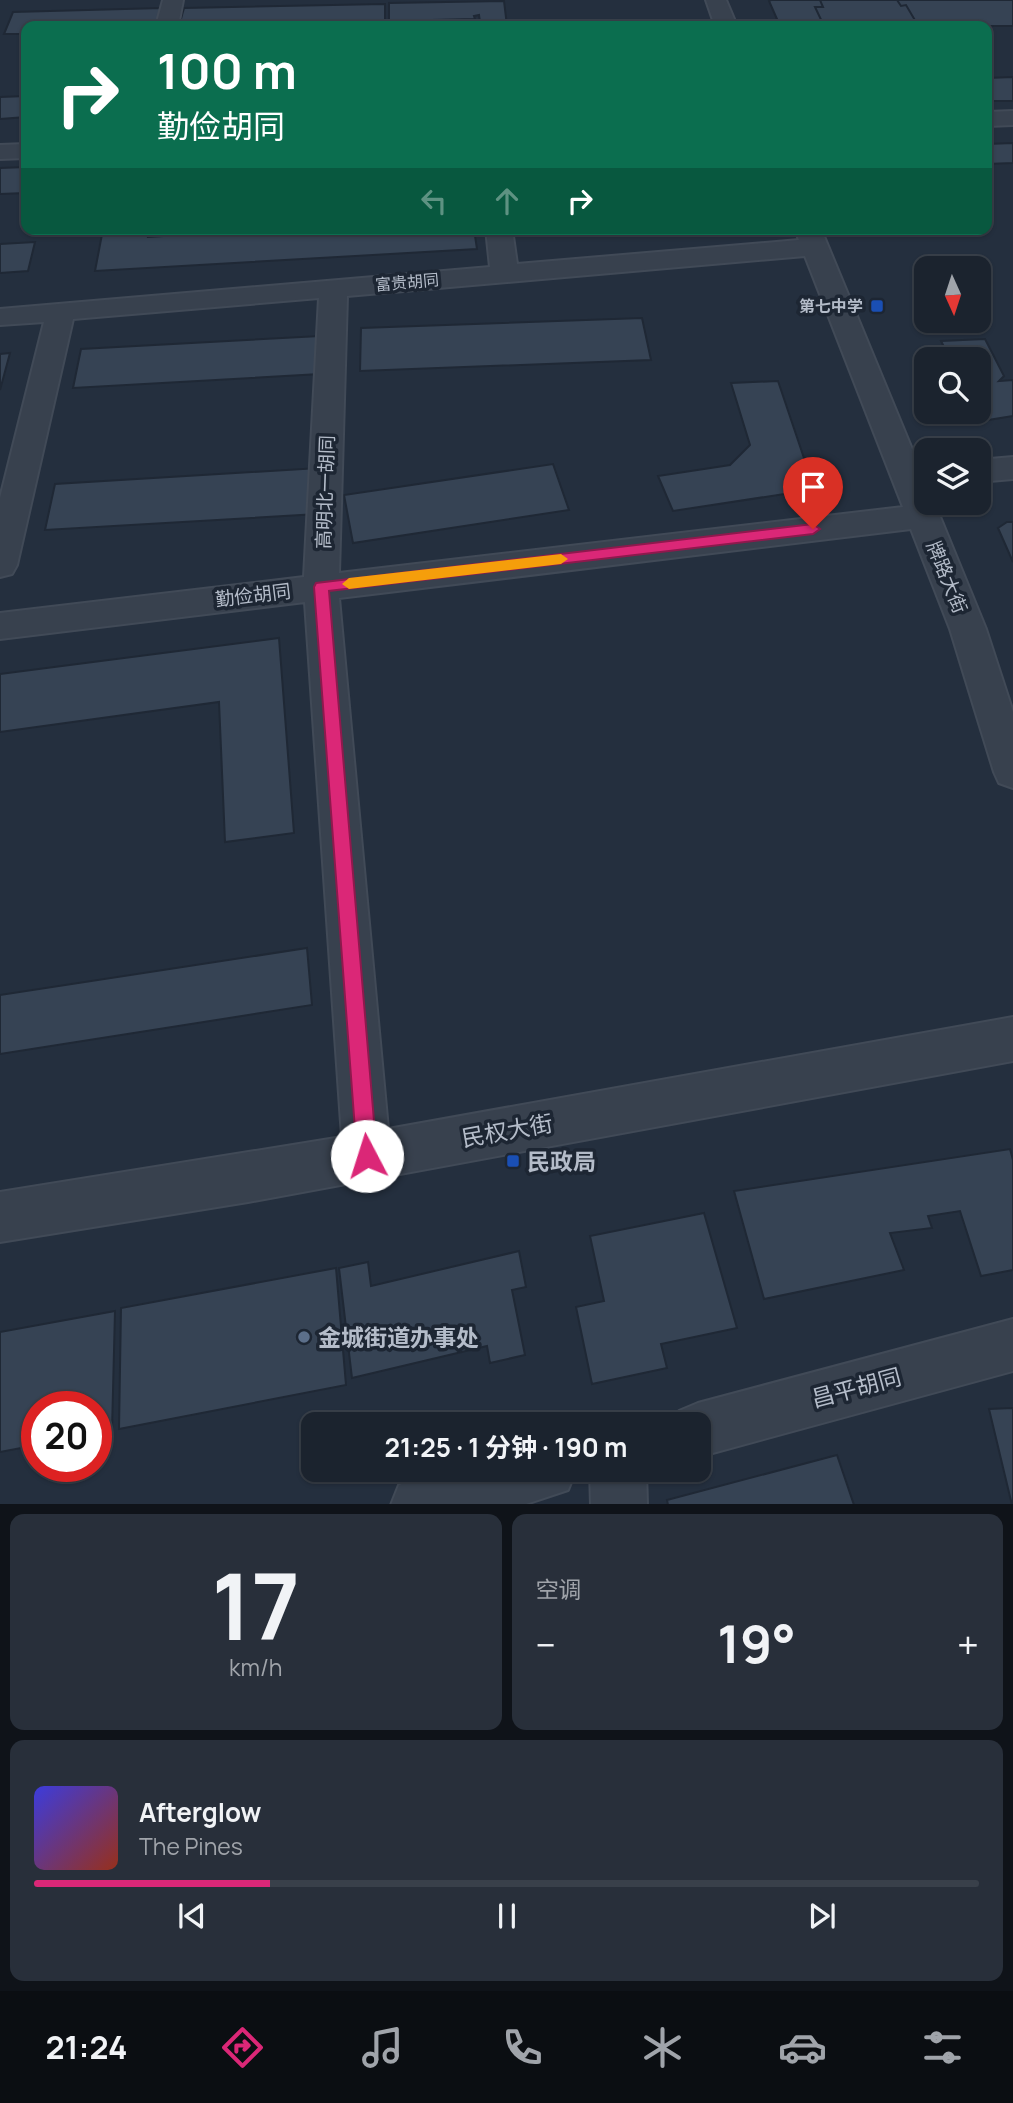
<!DOCTYPE html>
<html lang="zh">
<head>
<meta charset="utf-8">
<style>
  body { margin:0; font-family:Manrope,"Noto Sans SC",sans-serif; background:#282f3a; color:#f1f3f6; height:100vh; display:flex; flex-direction:column; font-size:26px; white-space:nowrap }
  * { box-sizing:border-box; margin:0 }
  p { font-size:23px; color:#a0a4aa }
  .icon { flex:none; width:38px; height:38px; fill:none; stroke:currentColor; stroke-width:2; stroke-linecap:round; stroke-linejoin:round }
  .map { position:relative; height:1504px; overflow:hidden }
  .sheet { display:flex; flex-direction:column; gap:10px; padding:10px; background:#0f1319; flex:1 }
  .sheet>* { flex:none }
  .hud { position:absolute; left:21px; top:21px; width:971px; height:214px; border-radius:14px; box-shadow:0 2px 5px #0004,0 0 0 2px #39404a; background:#0b6e4f; color:#fff; overflow:hidden }
  .needle { width:46px; rotate:177deg }
  .tools { position:absolute; left:914px; top:256px; display:grid; gap:14px }
  .tools a { display:grid; place-items:center; width:77px; height:77px; border-radius:14px; background:#1b232e; box-shadow:0 2px 5px #0004,0 0 0 2px #39404a; font-size:35px }
  .speed { position:absolute; left:21px; top:1391px; display:flex; gap:14px; font-size:35px; font-weight:700; text-align:center }
  .speed>* { display:grid; place-content:center; width:91px; height:91px; border-radius:50%; background:#1b232e; box-shadow:0 2px 5px #0004,0 0 0 2px #39404a; line-height:1 }
  .speed .limit { border:10px solid #d22; background:#fff; color:#111 }
  .pin { position:absolute; display:grid; place-items:center; width:60px; height:60px; color:#fff; margin:-72px -30px; border-radius:50% 50% 50% 0; rotate:-45deg; box-shadow:0 0 7px #0007 }
  .pin .icon { rotate:45deg }
  .me { position:absolute; width:77px; margin:-38px; rotate:355deg; stroke-linejoin:round; filter:drop-shadow(0 0 5px #0008) }
  .turn { display:flex; align-items:center; gap:24px; height:147px; padding:0 21px; font-size:32px }
  .turn .icon { width:91px; height:91px; stroke-width:2.5 }
  .turn b { display:block; font-size:49px; line-height:60px }
  .lanes { display:flex; align-items:center; height:66px; padding:0 21px; background:#0003; justify-content:center; gap:35px; direction:ltr }
  .lanes .off { opacity:.35 }
  .big { font-size:52px; font-weight:700; line-height:1.1 }
  .sheet .card { flex:1; display:flex; flex-direction:column; justify-content:center; gap:10px; min-width:0; padding:0 24px; border-radius:14px; background:#282f3a }
  .sheet .dial { align-items:center; gap:0 }
  .dial b { font-size:91px; line-height:1 }
  .song { display:flex; align-items:center; gap:21px }
  .cover { width:84px; height:84px; border-radius:10px; background:linear-gradient(135deg,hsl(240 70% 55%),hsl(10 70% 35%)) }
  .played { height:7px; border-radius:4px; background:linear-gradient(90deg,#db2777 25%,#39404a 25%) }
  .keys { display:flex; justify-content:space-around; direction:ltr }
  .heat { display:flex; justify-content:space-between; align-items:center; font-size:38px; direction:ltr }
  .sheet .tiles { flex:1; display:grid; gap:10px; grid-template-columns:1fr 1fr }
  .card:last-child { grid-column:span 2 }
  .trip { position:absolute; left:301px; top:1412px; width:410px; height:70px; border-radius:14px; background:#1b232e; box-shadow:0 2px 5px #0004,0 0 0 2px #39404a; font-weight:700; line-height:70px; text-align:center }
  .tabs { display:flex; height:112px; justify-content:space-around; align-items:center; background:#0b0e12; color:#a0a4aa }
  .tabs .icon { width:49px; height:49px }
  .tabs .selected { color:#db2777 }
  .tabs b { font-size:32px; color:#f1f3f6 }
  .map>svg:first-child { display:block }
  .building { fill:#364354; stroke:#1f2835; stroke-width:2 }
  .lines { fill:none; stroke-linecap:round; stroke-linejoin:round }
  .minor-casing { stroke:#414a57; stroke-width:4 }
  .minor { fill:#38414e; fill-rule:evenodd }
  .route { fill:#db2777; stroke:#8e194d; stroke-width:2 }
  .slow { fill:#f59e0b }
  .transit-dot { fill:#1a4fb4; stroke:#1d2633; stroke-width:2.5 }
  .service-dot { fill:#5c6f8a; stroke:#1d2633; stroke-width:2.5 }
  .labels { text-anchor:middle; dominant-baseline:central; stroke-width:7; stroke-linejoin:round; paint-order:stroke }
  .far-street-label { font-size:16px; fill:#b4bcc9; stroke:#1d2633 }
  .far-poi-label { font-size:16px; font-weight:bold; fill:#b4bcc9; stroke:#1d2633; text-anchor:end }
  .street-label { font-size:19px; fill:#b4bcc9; stroke:#1d2633 }
  .near-street-label { font-size:23px; fill:#b4bcc9; stroke:#1d2633 }
  .near-poi-label { font-size:23px; font-weight:bold; fill:#b4bcc9; stroke:#1d2633; text-anchor:start }
</style>
</head>
<body>
<div class="map">
<svg width="1013" height="1505" viewBox="0 0 1013 1505">
  <rect width="100%" height="100%" fill="#242f3e"/>
  <g class="building">
    <path d="M771 0H1013V26H780L769 1Z"/>
    <path d="M820 0H897L901 6 906 5 916 22H921L924 26H824L815 7H823Z"/>
    <path d="M504 1 507 26H470V22H480L479 15 474 16 475 19 389 21V3Z"/>
    <path d="M385 4V26H179L184 8Z"/>
    <path d="M162 8 158 26H26V34H4L13 12Z"/>
    <path d="M1013 77V101H987V78Z"/>
    <path d="M26 96V117L0 119V97Z"/>
    <path d="M1013 143V163L987 164V144Z"/>
    <path d="M26 167V193L0 194V168Z"/>
    <path d="M103 229H149L148 237 282 229H474L477 249 95 271Z"/>
    <path d="M35 242 28 271 0 273V244Z"/>
    <path d="M642 318 651 360 360 371 361 328Z"/>
    <path d="M320 336V374L73 388 81 349Z"/>
    <path d="M985 339 1004 376 999 381 1013 380V416L988 420 986 411 978 407V359H950L941 341Z"/>
    <path d="M10 353 0 390V354Z"/>
    <path d="M778 381 808 470 789 479 791 493 673 511 658 476 730 465 750 445 731 383Z"/>
    <path d="M553 464 569 510 353 543 344 495Z"/>
    <path d="M319 468 318 514 45 530 55 484Z"/>
    <path d="M1007 522H1013V562L998 528Z"/>
    <path d="M279 638 294 833 225 842 219 702 0 732V674Z"/>
    <path d="M307 948 312 1005 0 1054V995Z"/>
    <path d="M1010 1149 1013 1160V1270L981 1276 960 1211 928 1216 932 1228 890 1233 904 1270 764 1299 734 1191Z"/>
    <path d="M704 1213 737 1328 661 1344 667 1368 592 1384 576 1307 604 1301 590 1236Z"/>
    <path d="M519 1251 526 1287 512 1290 525 1355 490 1363 487 1346 352 1378 339 1268 368 1262 371 1286Z"/>
    <path d="M336 1268 346 1385 119 1429 121 1308Z"/>
    <path d="M115 1311 112 1431 96 1434V1407H37V1445L0 1452V1332Z"/>
    <path d="M1013 1408V1505H1012L989 1409Z"/>
    <path d="M837 1455 854 1505H668L667 1500Z"/>
  </g>
  <g class="lines">
    <defs>
      <g id="minor">
        <path d="M163 0H183L178 26H156Z"/>
        <path d="M706 0H726L737 26H715Z"/>
        <path d="M1013 111V125L987 126V112Z"/>
        <path d="M26 144V158L0 159V145Z"/>
        <path d="M486 229H512L517 264 799 240 795 229H821L926 483V502H934L986 629 1013 712V788L999 783 994 772 950 629 911 529 339 598 388 1129 1013 1017V1061L248 1202 0 1242V1192L342 1137 305 602 0 639V613L304 577 319 298 73 319 17 565 12 574 0 577V498L44 322 0 325V309L490 267ZM805 256 903 507 339 573 347 296Z"/>
        <path d="M1013 457V479L978 482V460Z"/>
        <path d="M1013 1319V1371L698 1457V1424H673L679 1411 698 1403Z"/>
        <path d="M445 1470H576L568 1490 523 1505H391L399 1485Z"/>
        <path d="M590 1470H646L647 1505H591Z"/>
      </g>
    </defs>
    <use href="#minor" class="minor-casing"/>
    <use href="#minor" class="minor"/>
  </g>
  <path class="route" d="M813 524 820 529 813 534 329 591 377 1156 374 1163 367 1166 360 1163 357 1156 314 587 316 583Z"/>
  <path class="slow" d="M561 554 568 559 561 564 349 589 342 584 349 578Z"/>
  <g class="transit-dot">
    <rect x="870" y="299" width="14" height="14" rx="3.5"/>
    <rect x="506" y="1154" width="14" height="14" rx="3.5"/>
  </g>
  <circle class="service-dot" cx="304" cy="1337" r="7"/>
  <g class="labels">
    <g class="far-street-label">
      <text transform="translate(407 282) rotate(-5)">富贵胡同</text>
    </g>
    <g class="far-poi-label">
      <text x="863" y="306">第七中学</text>
    </g>
    <g class="street-label">
      <text transform="translate(325 492) rotate(-88)">高明北一胡同</text>
      <text transform="translate(947 577) rotate(68)">牌路大街</text>
      <text transform="translate(253 595) rotate(-7)">勤俭胡同</text>
    </g>
    <g class="near-street-label">
      <text transform="translate(507 1130) rotate(-10)">民权大街</text>
      <text transform="translate(856 1387) rotate(-15)">昌平胡同</text>
    </g>
    <g class="near-poi-label">
      <text x="527" y="1161">民政局</text>
      <text x="318" y="1337">金城街道办事处</text>
    </g>
  </g>
</svg>
<div class="tools">
<a><svg class="needle" viewBox="-14 -14 28 28"><path d="M0-13l5 13h-10z" fill="#e53935"/><path d="M0 13l5-13h-10z" fill="#a0a4aa"/></svg></a>
<a><svg class="icon" aria-label="search" viewBox="0 0 24 24"><circle cx="10" cy="10" r="6"/><path d="M15 15l6 6"/></svg></a>
<a><svg class="icon" aria-label="layers" viewBox="0 0 24 24"><path d="M12 4l9 5-9 5-9-5zM3 14l9 5 9-5"/></svg></a>
</div>
<div class="speed"><div class="limit">20</div></div>
<div class="pin" style="left:813px;top:529px;background:#d93025"><svg class="icon" aria-label="arrive" viewBox="0 0 24 24"><path d="M6 21V4h12l-3 4 3 4H6"/></svg></div>
<svg class="me" style="left:367px;top:1156px" viewBox="-20 -20 40 40"><circle r="19" fill="#fff"/><path d="M0-13L10 11 0 6-10 11z" fill="#db2777"/></svg>
<div class="trip">21:25 · 1 分钟 · 190 m</div>
<div class="hud">
<div class="turn"><svg class="icon" aria-label="right" viewBox="0 0 24 24"><path d="M7 20v-9h11M14 6l5 5-5 5"/></svg><div><b>100 m</b>勤俭胡同</div></div>
<div class="lanes"><svg class="icon off" aria-label="left" viewBox="0 0 24 24"><path d="M17 20v-9H6M10 6l-5 5 5 5"/></svg><svg class="icon off" aria-label="ahead" viewBox="0 0 24 24"><path d="M12 20V5M6 11l6-6 6 6"/></svg><svg class="icon" aria-label="right" viewBox="0 0 24 24"><path d="M7 20v-9h11M14 6l5 5-5 5"/></svg></div>
</div>
</div>
<section class="sheet">
<div class="tiles">
<div class="card dial"><b>17</b><p>km/h</p></div>
<div class="card"><p>空调</p>
<div class="heat"><a>−</a><b class="big">19°</b><a>+</a></div>
</div>
<div class="card">
<div class="song"><i class="cover"></i><div><b>Afterglow</b><p>The Pines</p></div></div>
<div class="played"></div>
<div class="keys"><svg class="icon" aria-label="previous" viewBox="0 0 24 24"><path d="M18 5L8 12l10 7zM5 5v14"/></svg><svg class="icon" aria-label="pause" viewBox="0 0 24 24"><path d="M8 5v14M16 5v14"/></svg><svg class="icon" aria-label="next" viewBox="0 0 24 24"><path d="M6 5l10 7-10 7zM19 5v14"/></svg></div>
</div>
</div>
</section>
<nav class="tabs">
<b>21:24</b>
<svg class="icon selected" aria-label="directions" viewBox="0 0 24 24"><path d="M12 3l9 9-9 9-9-9zM9 14v-3h6M13 9l2 2-2 2"/></svg>
<svg class="icon" aria-label="music" viewBox="0 0 24 24"><path d="M9 18V5l10-2v13"/><circle cx="6" cy="18" r="3"/><circle cx="16" cy="16" r="3"/></svg>
<svg class="icon" aria-label="phone" viewBox="0 0 24 24"><path d="M5 4h4l2 5-3 2q2 4 5 5l2-3 5 2v4C11 20 4 13 5 4z"/></svg>
<svg class="icon" aria-label="climate" viewBox="0 0 24 24"><path d="M12 3v18M4 7l16 10M4 17L20 7"/></svg>
<svg class="icon" aria-label="car" viewBox="0 0 24 24"><path d="M5 17H2v-5l4-1 3-4h7l3 4 3 1v5h-3M9 17h6M6 11h13"/><circle cx="7" cy="17" r="2"/><circle cx="17" cy="17" r="2"/></svg>
<svg class="icon" aria-label="filters" viewBox="0 0 24 24"><path d="M4 7h16M4 17h16"/><circle cx="9" cy="7" r="2"/><circle cx="15" cy="17" r="2"/></svg>
</nav>
</body>
</html>
